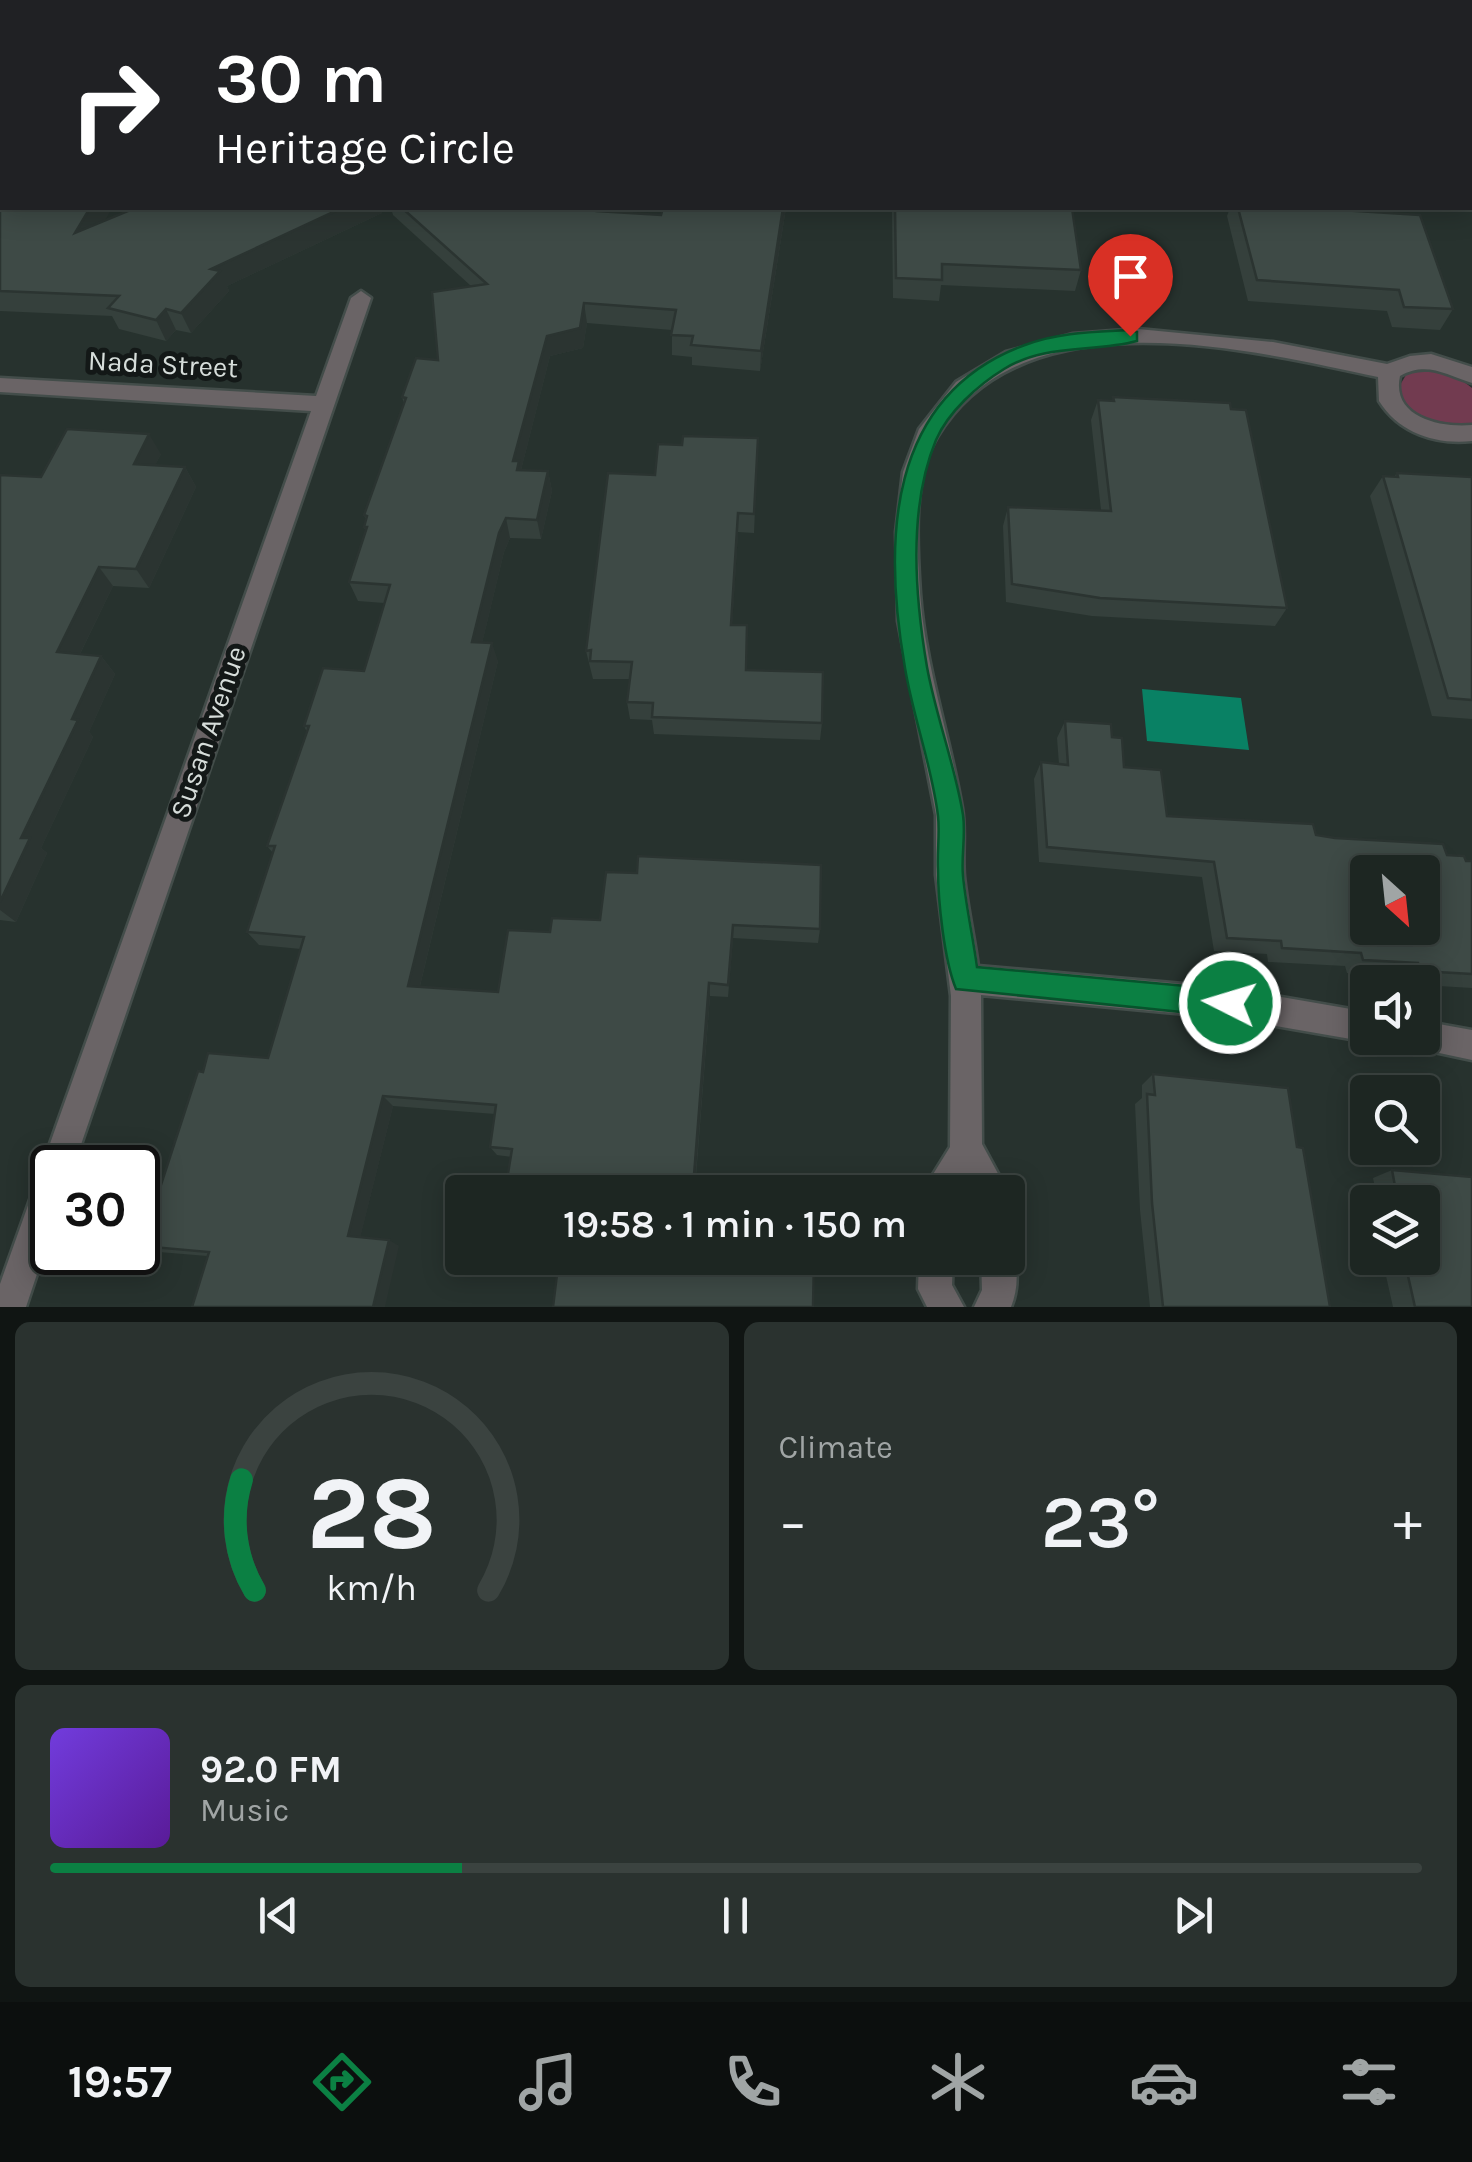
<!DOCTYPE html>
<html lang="en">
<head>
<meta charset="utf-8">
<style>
  body { margin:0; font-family:Karla,sans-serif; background:#2a322f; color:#f1f3f6; height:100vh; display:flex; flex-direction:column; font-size:38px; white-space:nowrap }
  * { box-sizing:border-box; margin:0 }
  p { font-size:32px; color:#a0a5a5 }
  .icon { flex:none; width:55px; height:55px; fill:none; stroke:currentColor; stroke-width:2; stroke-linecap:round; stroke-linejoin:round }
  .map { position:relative; height:1307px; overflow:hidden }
  .details { display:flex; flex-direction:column; gap:15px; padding:15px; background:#101513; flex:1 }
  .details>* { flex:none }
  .guide { position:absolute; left:0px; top:0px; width:1472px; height:210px; box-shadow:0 5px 25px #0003,0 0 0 2px #3b4340; background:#202124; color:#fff; overflow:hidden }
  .needle { width:65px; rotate:153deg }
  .fabs { position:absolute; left:1350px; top:855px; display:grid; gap:20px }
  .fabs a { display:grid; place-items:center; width:90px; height:90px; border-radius:10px; background:#1d2622; box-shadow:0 5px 25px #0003,0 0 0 2px #3b4340; font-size:50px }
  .speed { position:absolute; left:30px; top:1145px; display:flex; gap:20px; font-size:50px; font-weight:700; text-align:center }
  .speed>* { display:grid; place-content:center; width:130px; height:130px; border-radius:50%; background:#1d2622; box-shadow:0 5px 25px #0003,0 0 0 2px #3b4340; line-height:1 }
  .speed .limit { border:5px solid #111; border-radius:15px; background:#fff; color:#111 }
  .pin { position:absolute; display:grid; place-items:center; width:85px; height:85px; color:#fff; margin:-102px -42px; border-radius:50% 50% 50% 0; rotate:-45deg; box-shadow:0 0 10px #0007 }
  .pin .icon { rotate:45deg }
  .me { position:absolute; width:110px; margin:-55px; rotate:275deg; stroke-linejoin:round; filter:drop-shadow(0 0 8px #0008) }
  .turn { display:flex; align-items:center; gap:35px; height:210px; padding:0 50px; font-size:45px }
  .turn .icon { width:130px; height:130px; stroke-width:2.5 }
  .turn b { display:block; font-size:70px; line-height:85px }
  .big { font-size:75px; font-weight:600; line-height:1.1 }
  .details .widget { flex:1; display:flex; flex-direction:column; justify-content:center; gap:15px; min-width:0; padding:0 35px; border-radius:15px; background:#2a322f }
  .details .dial { align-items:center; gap:0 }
  .dial svg { height:260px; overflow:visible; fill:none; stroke:#3b4340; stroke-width:7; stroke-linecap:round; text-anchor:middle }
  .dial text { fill:#f1f3f6; stroke:none }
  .song { display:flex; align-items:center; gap:30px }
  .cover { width:120px; height:120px; border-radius:15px; background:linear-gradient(135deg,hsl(260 70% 55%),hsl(270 70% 35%)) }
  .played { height:10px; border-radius:5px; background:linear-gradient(90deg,#0b8043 30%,#3b4340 30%) }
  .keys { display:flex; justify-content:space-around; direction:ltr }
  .heat { display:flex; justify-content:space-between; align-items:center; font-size:55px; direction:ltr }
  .details .tiles { flex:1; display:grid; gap:15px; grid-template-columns:1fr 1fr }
  .widget:last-child { grid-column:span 2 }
  .trip { position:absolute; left:445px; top:1175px; width:580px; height:100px; border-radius:10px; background:#1d2622; box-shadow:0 5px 25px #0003,0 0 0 2px #3b4340; font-weight:600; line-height:100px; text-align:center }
  .tabs { display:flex; height:160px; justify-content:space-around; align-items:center; background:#0c0f0e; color:#a0a5a5 }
  .tabs .icon { width:70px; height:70px }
  .tabs .current { color:#0b8043 }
  .tabs b { font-size:45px; color:#f1f3f6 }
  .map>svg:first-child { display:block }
  .built { fill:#2c3e38 }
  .green { fill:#723b50 }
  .water { fill:#098164 }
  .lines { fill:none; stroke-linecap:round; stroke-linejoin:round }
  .service-casing { stroke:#434d4a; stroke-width:6 }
  .minor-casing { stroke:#434d4a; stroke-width:5 }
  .service { fill:#6a6466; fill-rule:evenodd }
  .minor { fill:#6a6466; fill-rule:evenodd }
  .wall { fill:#35403c }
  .shaded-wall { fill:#2b3431 }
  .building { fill:#3e4a46; stroke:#2b3431; stroke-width:2.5; fill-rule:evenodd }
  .route { fill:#0b8043; stroke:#07532c; stroke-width:2.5 }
  .labels { text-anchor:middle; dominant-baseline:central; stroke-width:10; stroke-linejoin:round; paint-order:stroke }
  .street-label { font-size:28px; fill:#d6ddda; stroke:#131817 }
</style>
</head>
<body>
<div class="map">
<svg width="1472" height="1307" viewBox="0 0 1472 1307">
  <rect width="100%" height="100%" fill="#27322e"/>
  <path class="built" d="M0 0H1356L1357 2H2V134Z"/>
  <path class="green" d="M1415 371C1437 369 1455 374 1472 388V424C1440 432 1412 418 1397 390L1406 375Z"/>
  <path class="water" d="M1142 689 1241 698 1249 750 1147 741Z"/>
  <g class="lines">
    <defs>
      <path id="service" d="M0 97 2 98V107H0Z"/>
      <g id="minor">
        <path d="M361 291 371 298 73 1168H52V1229L26 1307H0V1284L311 411 0 392V378L316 396 351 298Z"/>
        <path d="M1138 329 1273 342 1387 364 1410 356 1431 354 1472 367V383C1446 375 1427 361 1400 376 1391 417 1440 428 1472 425V441C1436 445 1399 433 1379 401L1378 377C1246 349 1022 294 937 437 912 479 917 546 920 593 925 666 950 736 962 808 966 831 962 853 964 876 967 906 974 936 978 966L1229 988 1368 1012V1038H1379L1368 1042 1229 1018 981 995 982 1144 1008 1192H973L965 1181 957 1192H922L950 1147 951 996 936 875V815L898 621 896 532 903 472 919 429 956 382 1006 352 1073 334Z"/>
        <path d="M1422 1021 1472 1030V1060L1411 1047 1407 1038H1422Z"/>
        <path d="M1008 1245C1019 1261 1019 1288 1011 1307H974L982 1290 981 1258H1008Z"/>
        <path d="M919 1258H953L952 1285 964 1307H927L918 1289Z"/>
      </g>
    </defs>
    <use href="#service" class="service-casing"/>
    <use href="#minor" class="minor-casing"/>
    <use href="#service" class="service"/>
    <use href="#minor" class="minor"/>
  </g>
  <g class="wall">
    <path d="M0 0H629L628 2H2V64L0 67Z"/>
    <path d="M0 117 2 208 105 221 135 208H380L382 213 227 286 229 291 191 333 176 330 166 341 119 329 112 316 0 311Z"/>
    <path d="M391 208H591L596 211 661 215 663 208H786L760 371 692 365V357L672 355V330L587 323 583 348 550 356 521 470 548 471 552 491 541 539 510 538 504 552 482 643 498 661 420 986 498 992 550 932 552 918 820 929 818 943 733 938 728 997 710 996 696 1176 717 1177 718 1185 497 1155 490 1147 495 1114 393 1106 360 1237 399 1246 207 1256 159 1252 141 1246 203 1072 268 1058 301 949 259 945 247 932 273 853 267 846 307 732 304 726 364 671 384 603 358 601 349 582 366 532 364 527 366 520 364 515 404 404 402 397 438 360 471 286 393 215Z"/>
    <path d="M892 208H1072L1081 270 1075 291 941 285 939 301 893 298Z"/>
    <path d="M1230 208H1324L1453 309 1440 330 1392 327 1387 311 1248 301 1227 216Z"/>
    <path d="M1113 397 1287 608 1275 626 1092 616 1006 602 1003 526 1008 507 1101 510 1091 420 1098 400 1112 401Z"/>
    <path d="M758 438 754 533 738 532 732 625 746 670 822 723 820 740 654 734 652 720 630 719 627 702 630 679H593L586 651 655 475 682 445Z"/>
    <path d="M161 454 155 465 185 467 196 487 149 588 113 586 80 654 101 656 115 674 89 732 93 737 41 848 47 853 16 922 0 920V475L41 477Z"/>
    <path d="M1397 473 1472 477V719L1432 716 1370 496 1383 476 1394 477Z"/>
    <path d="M1065 721 1112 737 1124 767 1167 816 1316 835 1447 855 1472 861V988L1422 985V982H1401L1400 975 1347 973 1345 966 1268 962 1267 954 1214 951 1202 877 1039 862 1034 779 1041 762 1059 764 1057 738Z"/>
    <path d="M1153 1074 1297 1147 1330 1307H1150L1140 1210 1135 1104 1142 1098V1085Z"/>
    <path d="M1392 1170 1472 1177V1307H1393L1382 1258H1422V1202H1378L1373 1178Z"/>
  </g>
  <g class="shaded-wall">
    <path d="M0 43 2 48V64L0 67Z"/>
    <path d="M90 208H112L86 254 75 233Z"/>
    <path d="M342 208H380L382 213 227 286 229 291 191 333 181 313 211 269Z"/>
    <path d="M783 208H786L760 371 761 351Z"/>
    <path d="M584 303 587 323 583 348 550 356 521 470 523 481 513 461 547 336Z"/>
    <path d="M166 309 176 330 166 341 156 320Z"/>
    <path d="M149 434 161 454 146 484 134 464Z"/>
    <path d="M185 467 196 487 149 588 136 569Z"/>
    <path d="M548 471 552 491 541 539 537 520Z"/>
    <path d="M738 513V532L731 643V625Z"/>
    <path d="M506 518 510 538 504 552 478 660 472 642 499 533Z"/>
    <path d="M99 567 113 586 72 670 57 652Z"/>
    <path d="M492 643 498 661 417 998 408 986Z"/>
    <path d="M101 656 115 674 89 732 93 737 41 848 47 853 16 922 0 910V902L21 838 72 719Z"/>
    <path d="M709 983 710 996 695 1183 694 1175Z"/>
    <path d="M383 1096 393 1106 359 1242 348 1236Z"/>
    <path d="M389 1240 399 1246 385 1307H373Z"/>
  </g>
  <g class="building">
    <path d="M0 0H39L37 2H2V26H0Z"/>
    <path d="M59 0H618L617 2H108Z"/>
    <path d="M0 117H2V157L0 161Z"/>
    <path d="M0 162H2V208H90L75 233 135 208H342L211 269 220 271 181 313 166 309 156 320 108 308 119 296 0 291Z"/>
    <path d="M402 208H591L596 211 661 215 663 208H783L761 351 691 345 693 336 671 335 676 310 584 303 580 328 547 336 513 461H519L517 470 548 471 537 520 506 518 499 533 472 642 492 643 408 986 498 992 508 930 550 932 552 918 600 920 606 872 637 873 638 856 821 865 820 929 733 925 728 985 709 983 694 1175 717 1177 716 1192H505L512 1149 490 1147 496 1105 383 1096 348 1236 389 1240 373 1307H192L209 1252 141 1246 198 1071 203 1072 208 1053 268 1058 304 937 247 932 275 846H267L309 726H304L323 668 364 671 390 585 349 582 367 527H364L367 516 364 515 406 398 402 397 416 358 438 360 432 292 487 284Z"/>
    <path d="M895 208H1072L1081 270 942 264V280L896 278Z"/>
    <path d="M1238 208H1324L1325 209 1420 215 1453 309 1404 307 1399 290 1257 280Z"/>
    <path d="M1113 397 1230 403 1231 409 1246 410 1287 608 1100 598 1012 584 1008 507 1111 511 1098 400 1114 401Z"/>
    <path d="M67 429 149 434 134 464 185 467 136 569 99 567 57 652 101 656 72 719 78 720 21 838H30L0 902V475L41 477Z"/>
    <path d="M683 436 758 438 754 514 738 513 731 625H747L746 670 823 672 822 723 652 717 653 703 627 702 632 662 590 661 591 650 586 651 608 473 655 475 658 444 682 445Z"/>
    <path d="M1397 473 1472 477V700L1448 698 1383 476 1398 477Z"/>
    <path d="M1065 721 1111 724 1112 737 1122 738 1124 767 1161 770 1167 816 1313 824 1316 835 1335 838 1443 844 1447 855 1464 856 1466 861H1472V974L1420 971 1418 963 1363 960 1361 953 1282 948 1281 941 1227 938 1214 862 1047 847 1041 762 1068 765ZM1368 872H1422V928H1368Z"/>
    <path d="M1153 1074 1288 1088 1297 1147 1303 1148 1330 1307H1163L1152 1203 1147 1094 1155 1095Z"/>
    <path d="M1392 1170 1472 1177V1307H1415L1404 1258H1422V1202H1398Z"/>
    <path d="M559 1258H780L814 1260 813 1307H553Z"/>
  </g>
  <path class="route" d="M1130 330 1137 332V341C1092 353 1046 343 1004 369 978 385 948 412 936 440 908 507 915 597 927 667 936 717 955 765 963 815 966 835 961 856 963 876 966 907 973 937 977 967L1230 990 1239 994 1243 1003 1239 1013 1230 1017 956 989C944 960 938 900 938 869 937 852 940 833 938 816 932 766 913 717 905 668 883 542 886 396 1025 345 1059 332 1095 332 1130 330Z"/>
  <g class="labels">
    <g class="street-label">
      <text transform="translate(163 364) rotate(3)">Nada Street</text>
      <text transform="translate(208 732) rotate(-71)">Susan Avenue</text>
    </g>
  </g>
</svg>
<div class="fabs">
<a><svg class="needle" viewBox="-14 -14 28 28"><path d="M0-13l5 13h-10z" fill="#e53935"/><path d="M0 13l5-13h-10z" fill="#a0a5a5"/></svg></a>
<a><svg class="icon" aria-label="sound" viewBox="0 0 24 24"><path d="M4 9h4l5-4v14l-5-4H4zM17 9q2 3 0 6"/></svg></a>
<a><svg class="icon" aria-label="search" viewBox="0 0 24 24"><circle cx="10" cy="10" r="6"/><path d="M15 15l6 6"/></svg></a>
<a><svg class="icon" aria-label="layers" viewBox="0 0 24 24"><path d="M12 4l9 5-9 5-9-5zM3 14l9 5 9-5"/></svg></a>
</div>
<div class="speed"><div class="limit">30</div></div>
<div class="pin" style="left:1130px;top:336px;background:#d93025"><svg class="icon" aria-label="arrive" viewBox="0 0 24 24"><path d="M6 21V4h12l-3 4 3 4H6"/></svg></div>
<svg class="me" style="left:1230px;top:1003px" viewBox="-20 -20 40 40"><circle r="17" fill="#0b8043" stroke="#fff" stroke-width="3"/><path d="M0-11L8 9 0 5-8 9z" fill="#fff"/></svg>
<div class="trip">19:58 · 1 min · 150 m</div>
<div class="guide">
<div class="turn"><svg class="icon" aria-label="right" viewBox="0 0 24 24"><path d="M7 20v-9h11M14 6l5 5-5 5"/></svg><div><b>30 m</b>Heritage Circle</div></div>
</div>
</div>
<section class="details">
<div class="tiles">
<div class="widget dial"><svg viewBox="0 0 100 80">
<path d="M14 69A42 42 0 1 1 86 69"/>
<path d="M14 69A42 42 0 0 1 10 35" stroke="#0b8043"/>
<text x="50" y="56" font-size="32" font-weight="700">28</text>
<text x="50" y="72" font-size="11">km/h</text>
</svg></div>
<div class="widget"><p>Climate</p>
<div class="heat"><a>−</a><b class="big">23°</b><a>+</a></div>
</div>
<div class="widget">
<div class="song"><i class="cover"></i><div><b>92.0 FM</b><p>Music</p></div></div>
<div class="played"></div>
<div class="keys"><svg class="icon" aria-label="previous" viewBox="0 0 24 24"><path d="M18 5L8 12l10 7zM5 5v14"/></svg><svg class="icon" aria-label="pause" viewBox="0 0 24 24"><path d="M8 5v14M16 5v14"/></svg><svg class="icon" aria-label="next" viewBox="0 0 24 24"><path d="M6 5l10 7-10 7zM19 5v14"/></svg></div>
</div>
</div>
</section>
<nav class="tabs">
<b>19:57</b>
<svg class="icon current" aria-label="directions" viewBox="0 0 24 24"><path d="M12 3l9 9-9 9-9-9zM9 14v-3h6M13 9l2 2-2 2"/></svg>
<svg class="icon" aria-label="music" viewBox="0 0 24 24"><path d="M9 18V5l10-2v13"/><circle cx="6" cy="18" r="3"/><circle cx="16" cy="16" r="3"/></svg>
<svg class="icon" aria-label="phone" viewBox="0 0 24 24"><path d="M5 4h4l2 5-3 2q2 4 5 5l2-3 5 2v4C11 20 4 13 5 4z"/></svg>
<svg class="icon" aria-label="climate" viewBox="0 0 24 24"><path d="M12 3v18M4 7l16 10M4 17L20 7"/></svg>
<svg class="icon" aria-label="car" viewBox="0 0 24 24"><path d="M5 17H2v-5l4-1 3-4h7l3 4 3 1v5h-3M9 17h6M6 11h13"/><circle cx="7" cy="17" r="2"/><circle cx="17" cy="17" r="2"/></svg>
<svg class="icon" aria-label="filters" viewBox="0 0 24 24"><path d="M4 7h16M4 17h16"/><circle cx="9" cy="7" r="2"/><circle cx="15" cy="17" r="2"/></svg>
</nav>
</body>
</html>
